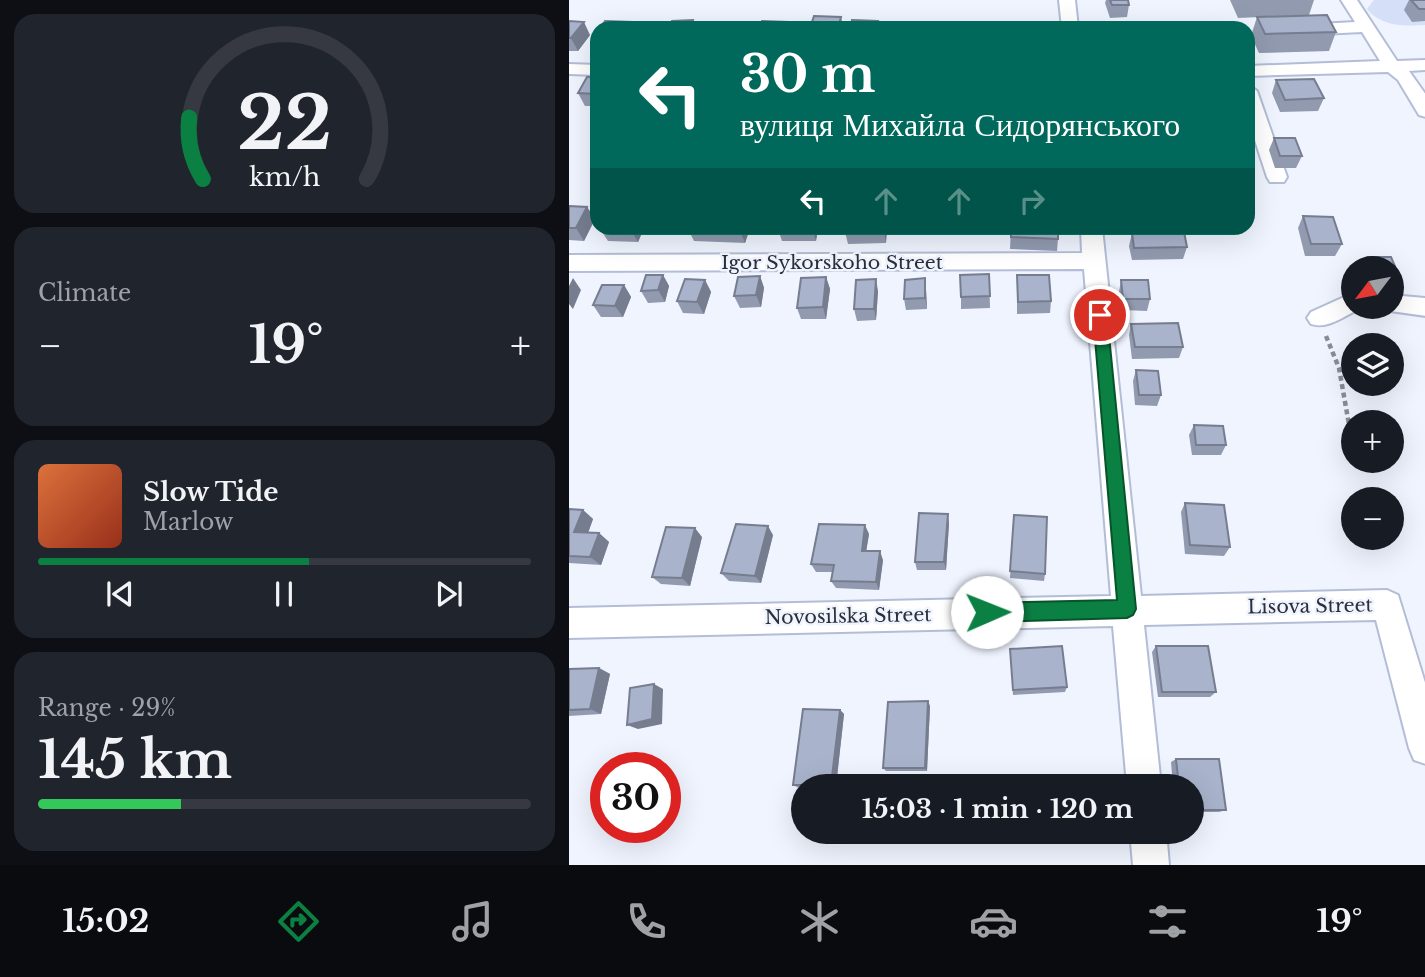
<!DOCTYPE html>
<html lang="en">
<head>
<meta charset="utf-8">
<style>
  body { margin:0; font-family:"Libre Baskerville",serif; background:#20242c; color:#f1f3f6; height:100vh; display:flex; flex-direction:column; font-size:26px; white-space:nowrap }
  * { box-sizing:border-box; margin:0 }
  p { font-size:23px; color:#9ea1a6 }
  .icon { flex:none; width:38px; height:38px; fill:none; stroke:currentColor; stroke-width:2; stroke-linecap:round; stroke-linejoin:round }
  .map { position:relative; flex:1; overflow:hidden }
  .details { display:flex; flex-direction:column; gap:14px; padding:14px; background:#0d0f14; width:569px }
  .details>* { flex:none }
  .banner { position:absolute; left:21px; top:21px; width:665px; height:214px; border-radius:21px; box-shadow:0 7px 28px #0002; background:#00695c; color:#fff; overflow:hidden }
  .needle { width:46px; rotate:238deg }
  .buttons { position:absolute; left:772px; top:256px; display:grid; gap:14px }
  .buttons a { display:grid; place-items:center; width:63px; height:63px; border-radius:50%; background:#171b24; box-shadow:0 7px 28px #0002; font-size:35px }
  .speed { position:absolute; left:21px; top:752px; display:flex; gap:14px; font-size:35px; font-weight:700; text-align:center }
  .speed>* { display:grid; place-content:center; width:91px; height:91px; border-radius:50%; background:#171b24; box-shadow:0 7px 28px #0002; line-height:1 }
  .speed .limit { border:10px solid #d22; background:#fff; color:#111 }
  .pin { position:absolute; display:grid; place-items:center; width:60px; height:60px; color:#fff; margin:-30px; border:4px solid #fff; border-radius:50%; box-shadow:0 2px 7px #0007 }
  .me { position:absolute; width:77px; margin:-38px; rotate:89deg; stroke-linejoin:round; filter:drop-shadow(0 0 5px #0008) }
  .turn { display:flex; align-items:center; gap:24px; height:147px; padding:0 35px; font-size:32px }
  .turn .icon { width:91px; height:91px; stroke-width:2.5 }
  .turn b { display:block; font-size:49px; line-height:60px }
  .lanes { display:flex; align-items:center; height:66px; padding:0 35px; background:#0003; justify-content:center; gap:35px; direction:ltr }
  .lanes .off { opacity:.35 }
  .big { font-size:52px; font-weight:700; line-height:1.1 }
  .details .card { flex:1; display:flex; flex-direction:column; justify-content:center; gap:10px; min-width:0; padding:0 24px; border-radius:21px; background:#20242c }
  .details .dial { align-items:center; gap:0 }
  .dial svg { height:182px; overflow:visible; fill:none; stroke:#363941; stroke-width:7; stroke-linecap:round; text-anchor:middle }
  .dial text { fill:#f1f3f6; stroke:none }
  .song { display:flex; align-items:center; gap:21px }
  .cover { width:84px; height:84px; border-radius:10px; background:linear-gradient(135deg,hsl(20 70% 55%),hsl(10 70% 35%)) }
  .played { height:7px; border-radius:4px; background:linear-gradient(90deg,#0b8043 55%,#363941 55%) }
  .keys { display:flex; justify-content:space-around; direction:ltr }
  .heat { display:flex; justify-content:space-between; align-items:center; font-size:38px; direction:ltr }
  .charge { height:10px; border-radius:5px; background:linear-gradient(90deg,#34c759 29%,#363941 0) }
  .trip { position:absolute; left:222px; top:774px; width:413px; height:70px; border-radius:35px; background:#171b24; box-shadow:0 7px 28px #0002; font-weight:700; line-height:70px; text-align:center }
  .menu { display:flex; height:112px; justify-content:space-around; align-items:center; background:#090b0e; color:#9ea1a6 }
  .menu .icon { width:49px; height:49px }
  .menu .current { color:#0b8043 }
  .menu b { font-size:32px; color:#f1f3f6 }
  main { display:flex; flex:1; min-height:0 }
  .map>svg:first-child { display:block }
  .green { fill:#d5dff8 }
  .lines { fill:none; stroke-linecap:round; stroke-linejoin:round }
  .minor-casing { stroke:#b3bdd7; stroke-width:4 }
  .path { stroke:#888c97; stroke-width:4.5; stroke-dasharray:5 3.5; stroke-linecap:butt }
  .minor { fill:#fff; fill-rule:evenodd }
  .wall { fill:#919aaf }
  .shaded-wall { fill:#767d8f }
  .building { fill:#a9b3cc; stroke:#767d8f; stroke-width:2 }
  .route { fill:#0b8043; stroke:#07532c; stroke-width:2 }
  .labels { text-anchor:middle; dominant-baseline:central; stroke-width:5; stroke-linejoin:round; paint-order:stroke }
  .street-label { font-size:19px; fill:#2b2f39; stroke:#eff4ff }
</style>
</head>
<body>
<main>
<section class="details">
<div class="card dial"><svg viewBox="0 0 100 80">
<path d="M14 69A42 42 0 1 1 86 69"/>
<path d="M14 69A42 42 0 0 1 8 42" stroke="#0b8043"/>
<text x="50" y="56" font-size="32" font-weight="700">22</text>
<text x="50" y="72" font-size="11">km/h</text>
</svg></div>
<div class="card"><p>Climate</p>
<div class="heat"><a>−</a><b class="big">19°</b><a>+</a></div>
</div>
<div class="card">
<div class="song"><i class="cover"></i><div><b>Slow Tide</b><p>Marlow</p></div></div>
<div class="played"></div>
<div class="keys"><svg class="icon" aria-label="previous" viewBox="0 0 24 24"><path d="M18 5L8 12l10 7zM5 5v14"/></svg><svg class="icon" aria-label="pause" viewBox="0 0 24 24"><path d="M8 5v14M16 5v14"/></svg><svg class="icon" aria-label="next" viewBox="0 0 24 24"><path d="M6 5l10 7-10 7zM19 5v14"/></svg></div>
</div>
<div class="card"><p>Range · 29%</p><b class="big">145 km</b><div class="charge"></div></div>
</section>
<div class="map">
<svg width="857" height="865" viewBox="0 0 857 865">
  <rect width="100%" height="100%" fill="#eff4ff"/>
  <path class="green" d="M805 0H856V25C835 26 813 27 798 9Z"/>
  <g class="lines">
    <defs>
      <g id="minor">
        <path d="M490 0H506L509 28H493Z"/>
        <path d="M772 0H788L828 61 857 60V70L840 71 857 95V117L850 115 829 80 819 72 679 76V66L811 61 793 32 732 35 724 30 732 25 786 22Z"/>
        <path d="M0 64 28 65V75L0 74Z"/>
        <path d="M679 85 688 91 718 177 715 182H701L698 177 679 119Z"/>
        <path d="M512 228H533L572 596 818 590 829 595 857 686V764L845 760 840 748 807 620 575 625 592 786H558L544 626 0 638V608L542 596 515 269 0 271V255L513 253Z"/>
        <path d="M784 293V306H793L792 308C777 315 758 330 742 324L738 318 742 312Z"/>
        <path d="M822 295 857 298V316L814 310 812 306H822Z"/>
        <path d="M561 831H597L600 865H564Z"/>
      </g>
    </defs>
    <use href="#minor" class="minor-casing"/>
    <path class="path" d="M757 336 770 368 784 447"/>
    <use href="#minor" class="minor"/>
  </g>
  <g class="wall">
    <path d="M537 0H559L560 5 558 17 541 18 536 3Z"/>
    <path d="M661 0H745L740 15 669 18Z"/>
    <path d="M840 0H857V21L843 22 835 10Z"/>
    <path d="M688 17 767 32 760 51 690 53 682 36Z"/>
    <path d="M0 21 21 35 9 51H0Z"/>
    <path d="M28 77V106H16L9 93Z"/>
    <path d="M707 80 755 98 749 111 711 112 703 93Z"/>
    <path d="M705 138 733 156 727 168H706L700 150Z"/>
    <path d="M0 206 18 207 26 219 15 241 0 240Z"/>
    <path d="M734 216 773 244 766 256H736L729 228Z"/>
    <path d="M75 228 69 242 39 241 31 229Z"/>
    <path d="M181 228 176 243 125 241 119 229Z"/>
    <path d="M249 228 247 241H213L209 229Z"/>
    <path d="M277 228H318L317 243 279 244 276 232Z"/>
    <path d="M442 228 489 239 488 251 441 249Z"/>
    <path d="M563 233 618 247 614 259 563 260 560 246Z"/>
    <path d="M799 257H822L831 278 827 284H822V268H797L796 264Z"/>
    <path d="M420 274 421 308 392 309V297Z"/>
    <path d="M94 275 100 286 96 302 79 303 72 291Z"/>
    <path d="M448 275 482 301 481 313 448 314Z"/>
    <path d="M191 276 195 288 192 307 171 308 165 296Z"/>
    <path d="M257 277 261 289 257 319H232L228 308Z"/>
    <path d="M136 280 142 292 135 314 114 313 108 301Z"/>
    <path d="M552 280 581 299 578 311 552 310 550 292Z"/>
    <path d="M55 285 62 297 54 317H32L24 305Z"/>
    <path d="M357 290 358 309 337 310 335 299Z"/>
    <path d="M309 291 307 320 288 321 285 309Z"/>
    <path d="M562 324 614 347 610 358 563 359 560 335Z"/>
    <path d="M567 370 592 395 588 406 566 405 564 381Z"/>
    <path d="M625 425 657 445 652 455H623L620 435Z"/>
    <path d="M616 503 661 547 655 556 616 554 612 512Z"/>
    <path d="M0 509 14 510 24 519 19 533H30L40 542 32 565 0 563Z"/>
    <path d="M445 515 476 574 475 581 441 578Z"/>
    <path d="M380 523 377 570H348L346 562Z"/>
    <path d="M300 534 297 551 314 560 310 590 267 588 262 581 264 572H247L242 564Z"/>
    <path d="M204 535 192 583 160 581 152 573Z"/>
    <path d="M133 537 121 586 92 584 83 577Z"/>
    <path d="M587 646 647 692 641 697H589L583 652Z"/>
    <path d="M441 649 498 687 496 692 444 695Z"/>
    <path d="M30 668 41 674 32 714 0 716V669Z"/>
    <path d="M361 706 358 771H317L314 768Z"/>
    <path d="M271 710 275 714 267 786H234V788H230L224 785Z"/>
    <path d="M607 759 657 810 650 812H623V786H604L602 762Z"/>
  </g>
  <g class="shaded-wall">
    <path d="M272 17 274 28H269Z"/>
    <path d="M124 20 127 28H122Z"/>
    <path d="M15 22 21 35 9 51 2 38Z"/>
    <path d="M18 207 26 219 15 241 7 228Z"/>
    <path d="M63 228H75L69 242 62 230Z"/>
    <path d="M172 228H181L176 243 171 231Z"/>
    <path d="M243 228H249L247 241Z"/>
    <path d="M315 228H318L317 243 315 231Z"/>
    <path d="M94 275 100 286 96 302 89 290Z"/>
    <path d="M191 276 195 288 192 307 187 295Z"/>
    <path d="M257 277 261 289 257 319 254 307Z"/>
    <path d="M4 278 12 290 4 309 0 304V286Z"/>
    <path d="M356 278 357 290 358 309 356 298Z"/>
    <path d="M307 279 309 291 307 320 305 309Z"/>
    <path d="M136 280 142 292 135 314 128 302Z"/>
    <path d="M55 285 62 297 54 317 46 306Z"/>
    <path d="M14 510 24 519 16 541 5 532Z"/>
    <path d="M379 514 380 523 377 570 375 562Z"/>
    <path d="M296 525 300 534 296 559 293 551Z"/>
    <path d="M199 526 204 535 192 583 186 576Z"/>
    <path d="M126 528 133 537 121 586 113 578Z"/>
    <path d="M30 533 40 542 32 565 21 557Z"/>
    <path d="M311 551 314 560 310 590 307 582Z"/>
    <path d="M30 668 41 674 32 714 21 709Z"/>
    <path d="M85 684 94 689 93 724 69 729 58 725Z"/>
    <path d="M359 701 361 706 358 771 356 768Z"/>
    <path d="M271 710 275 714 267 786H263Z"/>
  </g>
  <g class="building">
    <path d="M541 0H559L560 5H543Z"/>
    <path d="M842 0H857V9H850Z"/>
    <path d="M758 15 767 32 696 34 688 17Z"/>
    <path d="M245 16 272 17 269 28H241Z"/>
    <path d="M124 20 122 28H101L103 21Z"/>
    <path d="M283 20 309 21 307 28H281Z"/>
    <path d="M0 21 15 22 2 38H0Z"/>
    <path d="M36 21 63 22 59 28H32Z"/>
    <path d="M193 21 219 22 216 28H190Z"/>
    <path d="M449 22 481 23V28H449Z"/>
    <path d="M644 22 646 28H602L600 23Z"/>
    <path d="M340 25 363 26V28H339Z"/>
    <path d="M530 25H559L560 28H530Z"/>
    <path d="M18 77H28V90L26 94 9 93Z"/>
    <path d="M745 79 755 98 716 100 707 80Z"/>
    <path d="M705 138H726L733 156H711Z"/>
    <path d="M0 206 18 207 7 228H0Z"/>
    <path d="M734 216 764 217 773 244H742Z"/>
    <path d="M32 228H63L62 230 31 229Z"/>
    <path d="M119 228H172L171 231 119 229Z"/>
    <path d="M277 228H315V231L276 232Z"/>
    <path d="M442 228H489V239L442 237Z"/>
    <path d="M615 232 618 247 565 248 563 233Z"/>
    <path d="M799 257H822L831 278H822V268H803Z"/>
    <path d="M420 274 421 296 392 297 391 275Z"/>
    <path d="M77 275H94L89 290 72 291Z"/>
    <path d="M448 275H480L482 301 449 302Z"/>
    <path d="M191 276 187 295 165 296 169 277Z"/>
    <path d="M257 277 254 307 228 308 232 278Z"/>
    <path d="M356 278V298L335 299 336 280Z"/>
    <path d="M116 279 136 280 128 302 108 301Z"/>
    <path d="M307 279 305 309H285L287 280Z"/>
    <path d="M552 280H579L581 299H554Z"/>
    <path d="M33 285H55L46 306 24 305Z"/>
    <path d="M609 323 614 347H566L562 324Z"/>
    <path d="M567 370 589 371 592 395H570Z"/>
    <path d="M625 425 654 426 657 445H627Z"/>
    <path d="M616 503 655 505 661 547 621 545Z"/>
    <path d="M0 509 14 510 5 532 30 533 21 557 0 556Z"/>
    <path d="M350 513 379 514 375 562H346Z"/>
    <path d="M445 515 478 517 476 574 441 571Z"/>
    <path d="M167 524 199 526 186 576 152 573Z"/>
    <path d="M250 524 296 525 293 551H311L307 582 262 581 265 565 242 564Z"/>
    <path d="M97 527 126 528 113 578 83 577Z"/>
    <path d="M493 646 498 687 444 690 441 649Z"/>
    <path d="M587 646H639L647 692H593Z"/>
    <path d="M30 668 21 709 0 710V669Z"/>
    <path d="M85 684 83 719 58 725 61 688Z"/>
    <path d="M359 701 356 768H314L319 702Z"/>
    <path d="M234 709 271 710 262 785H224Z"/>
    <path d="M607 759H650L657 810H623V786H610Z"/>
  </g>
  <path class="route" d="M531 309 538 315 567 609 564 615 558 618 418 622 412 619 409 612 412 606 418 603 548 600 524 315Z"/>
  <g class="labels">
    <g class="street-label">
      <text x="263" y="262">Igor Sykorskoho Street</text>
      <text transform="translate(741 606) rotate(-1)">Lisova Street</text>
      <text transform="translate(279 616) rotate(-1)">Novosilska Street</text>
    </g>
  </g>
</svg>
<div class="buttons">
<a><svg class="needle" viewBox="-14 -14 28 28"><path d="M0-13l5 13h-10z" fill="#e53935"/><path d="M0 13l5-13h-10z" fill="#9ea1a6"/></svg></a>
<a><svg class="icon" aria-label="layers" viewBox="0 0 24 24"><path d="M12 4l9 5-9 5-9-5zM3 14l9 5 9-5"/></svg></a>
<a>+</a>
<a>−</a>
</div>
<div class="speed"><div class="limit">30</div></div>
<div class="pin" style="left:531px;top:315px;background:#d93025"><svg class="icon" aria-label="arrive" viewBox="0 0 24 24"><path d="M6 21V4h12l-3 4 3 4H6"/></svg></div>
<svg class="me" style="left:418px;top:612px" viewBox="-20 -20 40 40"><circle r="19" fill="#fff"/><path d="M0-13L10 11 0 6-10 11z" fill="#0b8043"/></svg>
<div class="trip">15:03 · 1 min · 120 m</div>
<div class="banner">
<div class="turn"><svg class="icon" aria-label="left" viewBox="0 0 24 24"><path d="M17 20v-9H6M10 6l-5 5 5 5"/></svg><div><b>30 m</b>вулиця Михайла Сидорянського</div></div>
<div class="lanes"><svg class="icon" aria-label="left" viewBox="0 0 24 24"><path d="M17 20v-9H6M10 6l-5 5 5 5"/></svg><svg class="icon off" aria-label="ahead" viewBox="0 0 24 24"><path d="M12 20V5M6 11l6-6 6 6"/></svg><svg class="icon off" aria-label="ahead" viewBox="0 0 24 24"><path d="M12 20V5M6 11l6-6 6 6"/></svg><svg class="icon off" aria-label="right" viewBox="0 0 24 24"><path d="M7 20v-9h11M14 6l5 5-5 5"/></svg></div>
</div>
</div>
</main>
<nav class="menu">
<b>15:02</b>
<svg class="icon current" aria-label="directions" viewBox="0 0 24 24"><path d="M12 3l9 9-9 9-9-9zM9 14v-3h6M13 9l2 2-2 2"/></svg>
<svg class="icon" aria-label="music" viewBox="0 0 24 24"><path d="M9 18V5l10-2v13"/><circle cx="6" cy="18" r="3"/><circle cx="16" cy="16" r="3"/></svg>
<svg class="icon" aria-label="phone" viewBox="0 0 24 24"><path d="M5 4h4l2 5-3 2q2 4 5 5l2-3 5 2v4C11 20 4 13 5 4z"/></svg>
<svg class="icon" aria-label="climate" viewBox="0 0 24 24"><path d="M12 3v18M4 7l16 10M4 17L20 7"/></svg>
<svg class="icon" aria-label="car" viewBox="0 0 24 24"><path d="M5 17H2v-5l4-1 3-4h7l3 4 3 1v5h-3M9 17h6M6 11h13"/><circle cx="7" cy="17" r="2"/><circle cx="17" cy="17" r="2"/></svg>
<svg class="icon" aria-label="filters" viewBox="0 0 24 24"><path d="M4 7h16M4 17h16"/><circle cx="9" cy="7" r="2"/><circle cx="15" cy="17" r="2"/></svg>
<b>19°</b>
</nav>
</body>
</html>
